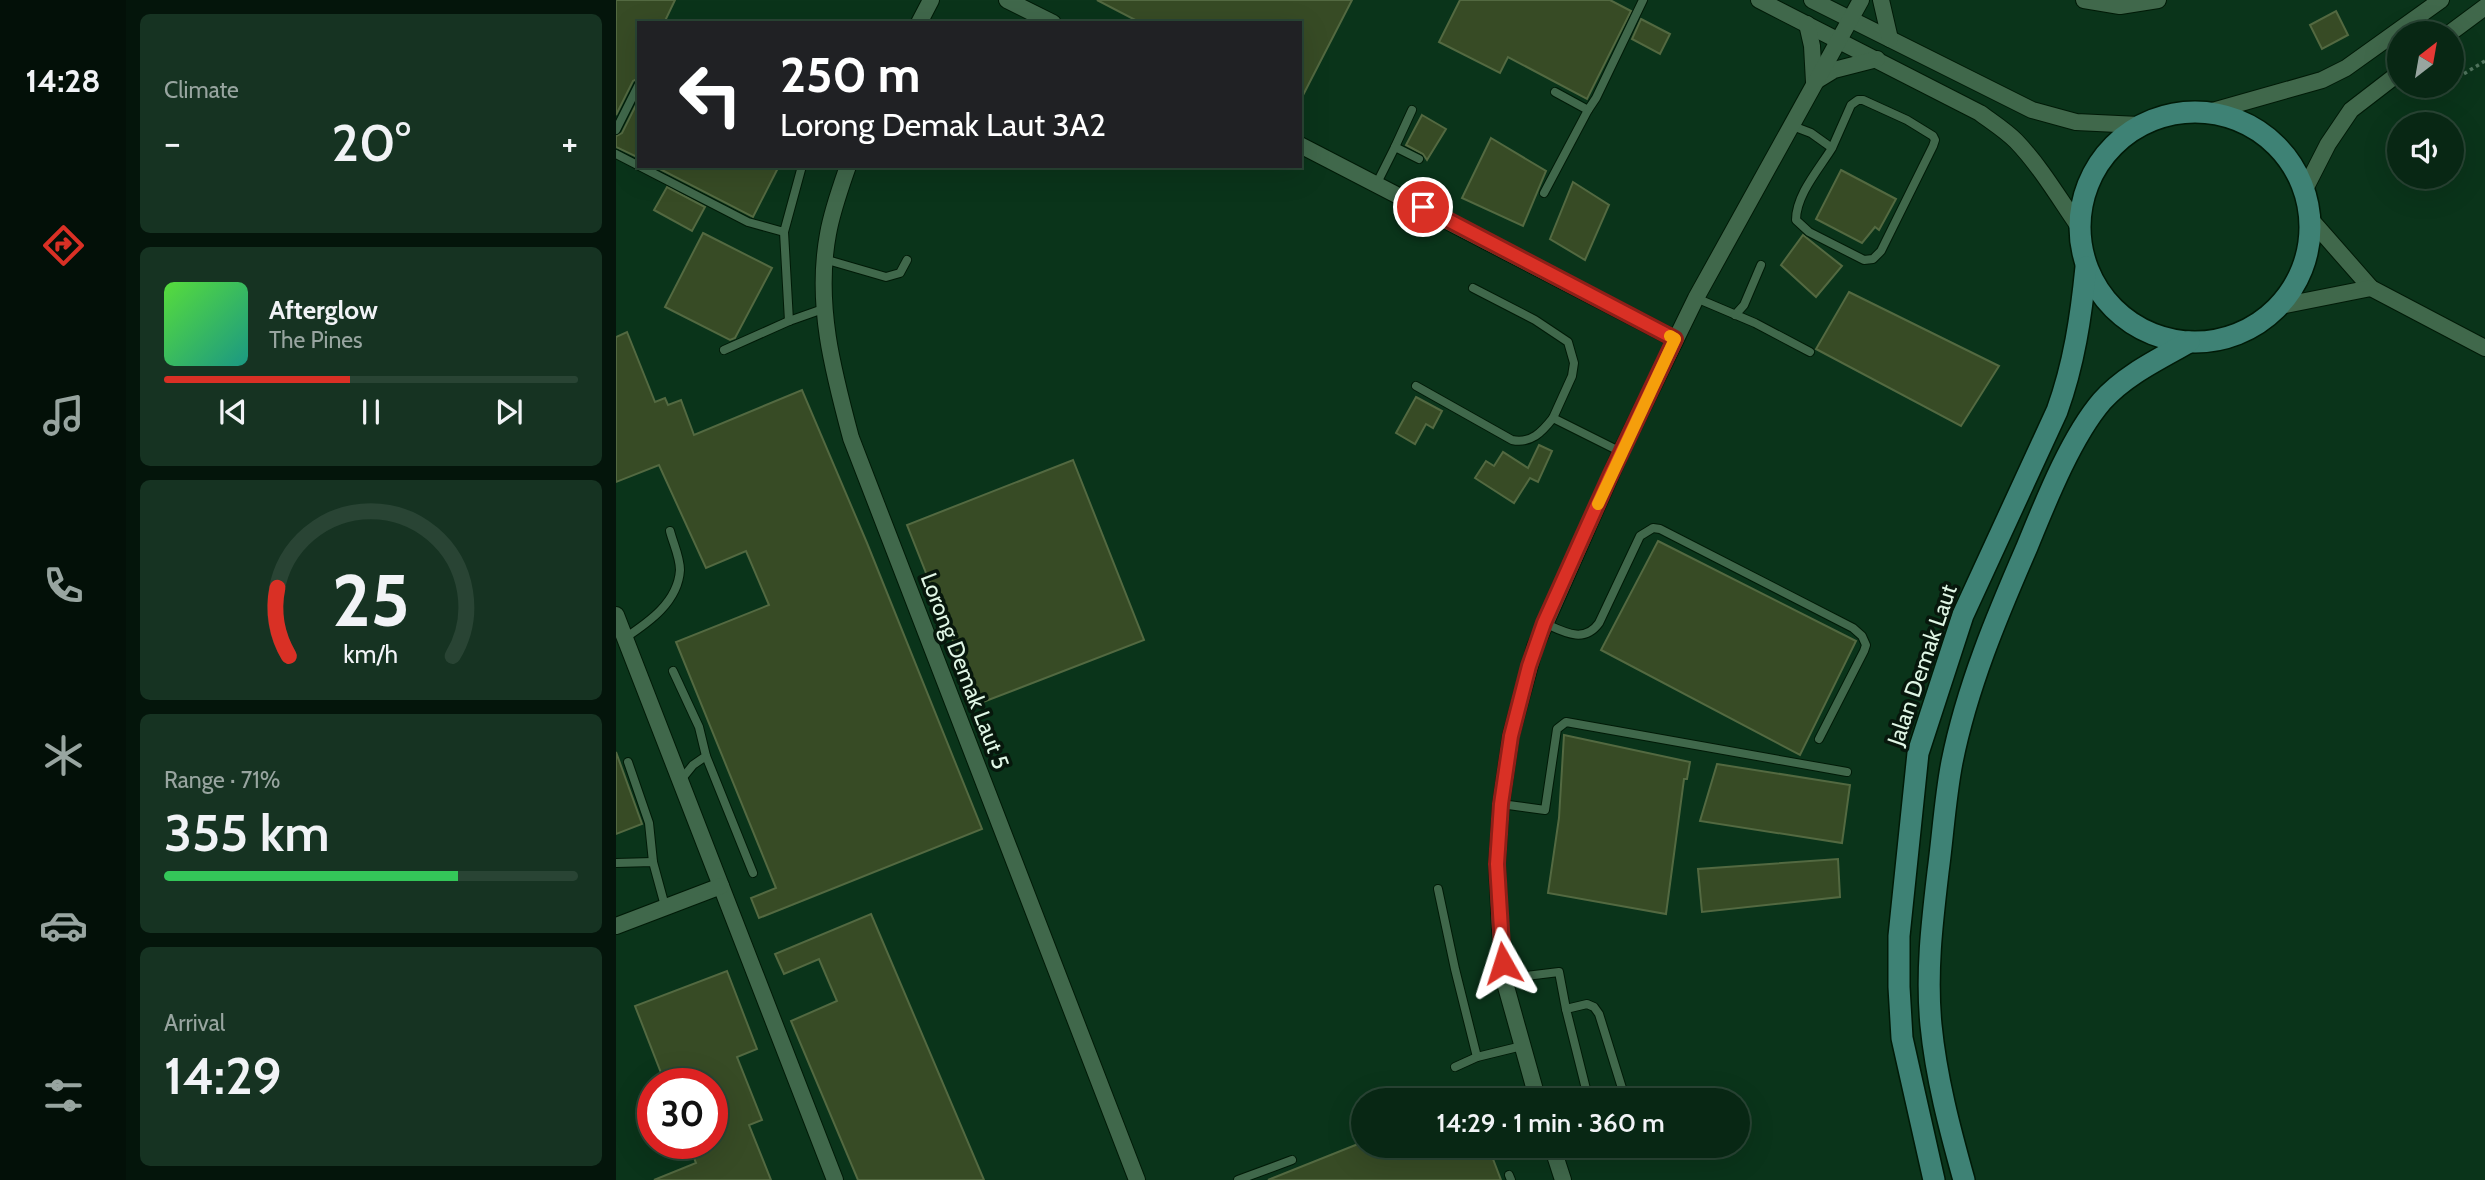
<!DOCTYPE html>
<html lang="en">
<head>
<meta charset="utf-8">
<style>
  body { margin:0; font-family:Cabin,sans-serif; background:#163322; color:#f1f3f6; height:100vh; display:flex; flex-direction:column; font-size:26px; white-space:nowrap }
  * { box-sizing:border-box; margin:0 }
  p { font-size:23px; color:#98a5a0 }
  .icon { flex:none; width:38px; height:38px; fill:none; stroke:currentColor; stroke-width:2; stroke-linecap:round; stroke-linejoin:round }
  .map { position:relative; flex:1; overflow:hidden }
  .sheet { display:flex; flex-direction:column; gap:14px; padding:14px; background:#04150b; width:490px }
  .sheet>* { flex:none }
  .top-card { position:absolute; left:21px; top:21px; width:665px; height:147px; border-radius:0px; box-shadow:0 7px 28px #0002,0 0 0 2px #294434; background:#202124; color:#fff; overflow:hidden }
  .needle { width:46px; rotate:31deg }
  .tools { position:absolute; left:1771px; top:21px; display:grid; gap:14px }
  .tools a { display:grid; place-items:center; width:77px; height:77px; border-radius:50%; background:#082714; box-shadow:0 7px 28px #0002,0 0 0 2px #294434; font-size:35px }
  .speed { position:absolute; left:21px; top:1068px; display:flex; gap:14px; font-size:35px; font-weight:700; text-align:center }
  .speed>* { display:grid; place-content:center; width:91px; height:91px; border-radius:50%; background:#082714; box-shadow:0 7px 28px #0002,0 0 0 2px #294434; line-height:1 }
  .speed .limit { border:10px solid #d22; background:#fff; color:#111 }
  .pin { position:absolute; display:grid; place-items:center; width:60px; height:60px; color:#fff; margin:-30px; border:4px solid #fff; border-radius:50%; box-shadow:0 2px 7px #0007 }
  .me { position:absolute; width:77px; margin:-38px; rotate:354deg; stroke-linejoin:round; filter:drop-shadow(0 0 5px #0008) }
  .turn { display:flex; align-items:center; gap:24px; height:147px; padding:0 28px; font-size:32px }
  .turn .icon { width:91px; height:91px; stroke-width:2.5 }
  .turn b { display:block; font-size:49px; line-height:60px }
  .big { font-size:52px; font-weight:600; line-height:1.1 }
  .sheet .widget { flex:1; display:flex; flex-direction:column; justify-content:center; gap:10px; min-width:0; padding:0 24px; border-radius:10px; background:#163322 }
  .sheet .dial { align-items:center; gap:0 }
  .dial svg { height:182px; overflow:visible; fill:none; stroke:#294434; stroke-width:7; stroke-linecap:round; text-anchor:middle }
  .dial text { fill:#f1f3f6; stroke:none }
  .song { display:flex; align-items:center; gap:21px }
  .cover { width:84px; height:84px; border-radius:10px; background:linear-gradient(135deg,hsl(110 70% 55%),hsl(170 70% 35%)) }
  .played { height:7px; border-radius:4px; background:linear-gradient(90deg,#d93025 45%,#294434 45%) }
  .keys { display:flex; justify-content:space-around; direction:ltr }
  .heat { display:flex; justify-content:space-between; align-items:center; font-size:38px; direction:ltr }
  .charge { height:10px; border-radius:5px; background:linear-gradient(90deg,#34c759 71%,#294434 0) }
  .trip { position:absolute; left:735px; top:1088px; width:399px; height:70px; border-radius:35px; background:#082714; box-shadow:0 7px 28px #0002,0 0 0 2px #294434; font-weight:600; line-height:70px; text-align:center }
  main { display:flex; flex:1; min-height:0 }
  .dock { display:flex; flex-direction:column; width:126px; justify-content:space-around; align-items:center; background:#031008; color:#98a5a0 }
  .dock .icon { width:49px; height:49px }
  .dock .on { color:#d93025 }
  .dock b { font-size:32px; color:#f1f3f6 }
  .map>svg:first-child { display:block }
  .building { fill:#374b25; stroke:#536941; stroke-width:2 }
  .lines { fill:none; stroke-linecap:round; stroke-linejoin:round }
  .lane-casing { stroke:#001a07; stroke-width:10 }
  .street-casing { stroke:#001a07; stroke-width:18 }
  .secondary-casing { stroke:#001a07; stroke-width:24 }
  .path { stroke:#50745d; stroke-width:3.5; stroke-dasharray:3.5 3.5; stroke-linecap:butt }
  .lane { stroke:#40684b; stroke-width:8 }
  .street { stroke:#40684b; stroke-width:16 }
  .secondary { stroke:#3e8275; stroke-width:21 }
  .route-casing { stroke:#8d1f18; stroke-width:18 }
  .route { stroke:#d93025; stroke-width:12 }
  .slow { stroke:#f59e0b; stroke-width:12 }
  .labels { text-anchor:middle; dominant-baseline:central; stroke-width:7; stroke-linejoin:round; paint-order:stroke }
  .street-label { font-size:23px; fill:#e0f6e5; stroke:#07170c }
</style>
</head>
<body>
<main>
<nav class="dock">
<b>14:28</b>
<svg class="icon on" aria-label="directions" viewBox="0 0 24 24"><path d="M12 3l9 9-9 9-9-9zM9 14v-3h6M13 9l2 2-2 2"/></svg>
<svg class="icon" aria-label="music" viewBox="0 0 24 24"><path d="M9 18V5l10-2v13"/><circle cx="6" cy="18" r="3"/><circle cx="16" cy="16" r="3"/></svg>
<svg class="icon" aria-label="phone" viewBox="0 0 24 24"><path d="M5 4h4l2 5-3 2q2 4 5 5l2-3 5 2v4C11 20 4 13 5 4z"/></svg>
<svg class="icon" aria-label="climate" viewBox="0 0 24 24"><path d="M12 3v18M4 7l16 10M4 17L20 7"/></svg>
<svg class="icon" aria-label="car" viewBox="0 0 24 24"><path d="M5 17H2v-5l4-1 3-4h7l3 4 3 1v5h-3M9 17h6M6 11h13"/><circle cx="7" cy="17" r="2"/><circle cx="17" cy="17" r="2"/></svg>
<svg class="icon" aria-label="filters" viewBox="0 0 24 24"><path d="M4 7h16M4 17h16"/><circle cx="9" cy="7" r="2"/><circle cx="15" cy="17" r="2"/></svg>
</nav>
<section class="sheet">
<div class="widget"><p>Climate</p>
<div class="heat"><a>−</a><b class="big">20°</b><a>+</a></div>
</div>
<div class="widget">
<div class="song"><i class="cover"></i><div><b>Afterglow</b><p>The Pines</p></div></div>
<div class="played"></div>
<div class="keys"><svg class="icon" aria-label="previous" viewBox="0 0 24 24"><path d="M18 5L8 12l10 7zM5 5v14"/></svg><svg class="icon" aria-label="pause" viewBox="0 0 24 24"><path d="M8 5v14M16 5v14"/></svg><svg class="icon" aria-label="next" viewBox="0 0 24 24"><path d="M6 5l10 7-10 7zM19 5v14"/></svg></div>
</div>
<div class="widget dial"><svg viewBox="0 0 100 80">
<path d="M14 69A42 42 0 1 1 86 69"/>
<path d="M14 69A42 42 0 0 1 9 39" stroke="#d93025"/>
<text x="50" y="56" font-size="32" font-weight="700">25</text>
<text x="50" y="72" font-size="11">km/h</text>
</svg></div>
<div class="widget"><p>Range · 71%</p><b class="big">355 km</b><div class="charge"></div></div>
<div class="widget"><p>Arrival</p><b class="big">14:29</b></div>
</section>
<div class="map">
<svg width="1869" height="1180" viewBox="0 0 1869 1180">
  <rect width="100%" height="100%" fill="#0a341a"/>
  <g class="building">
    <path d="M0 0H59L48 23H23V78L17 81 0 115Z"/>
    <path d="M481 0H736L684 101V23H525Z"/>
    <path d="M844 0H994L1015 11 971 99 892 57 884 73 823 42Z"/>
    <path d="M1720 11 1732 35 1706 49 1694 25Z"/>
    <path d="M1025 19 1054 34 1044 54 1016 39Z"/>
    <path d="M23 99V158L0 147V136L6 133Z"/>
    <path d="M806 115 830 129 811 160 807 154 790 145Z"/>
    <path d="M875 138 930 171 907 226 846 198Z"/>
    <path d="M38 166H163L137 217Z"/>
    <path d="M1225 170 1280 199 1263 230 1259 227 1246 243 1200 219Z"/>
    <path d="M957 182 993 205 969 260 934 239Z"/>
    <path d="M51 187 89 207 76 231 38 210Z"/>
    <path d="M87 233 156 268 119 338 114 340 49 307Z"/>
    <path d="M1187 235 1226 266 1200 297 1165 265Z"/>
    <path d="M1233 292 1383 366 1345 426 1200 349Z"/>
    <path d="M11 332 39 402 49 398 52 405 65 400 78 435 186 390 251 543 366 829 143 918 135 898 160 888 60 642 153 605 130 551 90 568 43 465 0 482V337Z"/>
    <path d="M800 397 826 411 817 428 810 424 799 444 780 433Z"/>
    <path d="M923 445 936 451 922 482 914 478 898 503 859 478 870 461 878 466 887 452 912 468Z"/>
    <path d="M457 460 528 640 362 704 291 525Z"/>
    <path d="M1042 541 1240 641 1184 755 985 650Z"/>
    <path d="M948 735 1074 762 1071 779H1068L1050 914 932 893 943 818Z"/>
    <path d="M0 752 26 824 0 834Z"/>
    <path d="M1101 764 1234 785 1226 843 1084 821Z"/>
    <path d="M1222 859 1224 897 1086 912 1082 869Z"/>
    <path d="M255 914 368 1180H242L175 1021 221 1001 203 959 168 974 159 954Z"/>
    <path d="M111 971 141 1049 121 1057 146 1120 133 1125 155 1180H38L80 1163 72 1143H96V1083H49L19 1006Z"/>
    <path d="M747 1142V1146H872L885 1180H652Z"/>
  </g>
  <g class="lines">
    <defs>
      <g id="lane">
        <path d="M939 92 972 110 980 98 1027 0"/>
        <path d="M1174 125 1195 133 1216 148 1235 105 1242 100H1247L1291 120 1317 136 1319 140 1317 146 1265 251 1257 259 1248 260 1193 232 1180 220C1180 195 1203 169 1216 148"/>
        <path d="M0 130 23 84"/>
        <path d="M779 147 796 110"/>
        <path d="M0 154 132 222 168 232 186 166"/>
        <path d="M761 183 779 147 803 159"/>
        <path d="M928 193 972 110"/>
        <path d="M168 232 173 321"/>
        <path d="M208 259 270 277 284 273 291 260"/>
        <path d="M857 288 919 320 952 342 958 363 956 376 937 418"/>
        <path d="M1080 298 1139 323 1194 352"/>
        <path d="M1119 315 1128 305 1145 265"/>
        <path d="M108 350 173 321 207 309"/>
        <path d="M800 386 896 440C915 444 926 432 937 418L1005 452"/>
        <path d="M928 623C948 632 968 644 983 623L1024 536 1037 528 1044 529 1237 628 1246 636 1250 645 1248 651 1203 739"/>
        <path d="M9 638C33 622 62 602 64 570 64 557 57 543 54 531"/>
        <path d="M57 671 83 727 90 756 77 765 64 781"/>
        <path d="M90 756 137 873"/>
        <path d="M12 762 33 823 37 862"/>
        <path d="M885 804 929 810 941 729 950 722 1231 772"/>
        <path d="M0 863 37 862 49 906"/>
        <path d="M822 889 839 969 861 1057 906 1046"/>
        <path d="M889 983 910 976 943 972 950 1009"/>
        <path d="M839 1067 861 1057"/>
        <path d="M973 1101 950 1009 971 1004 978 1007 983 1014 1010 1101"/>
        <path d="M893 1175 895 1180"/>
        <path d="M622 1180 676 1160"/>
      </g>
      <g id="street">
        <path d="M391 0 437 23"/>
        <path d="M1143 0 1364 113C1376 122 1389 130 1400 141 1424 166 1443 198 1463 227"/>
        <path d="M1196 0 1416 110 1460 122 1523 125"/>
        <path d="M1265 0 1274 39"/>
        <path d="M1468 0 1504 6 1542 0"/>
        <path d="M303 23 315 0"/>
        <path d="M1191 24 1196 46 1198 82"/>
        <path d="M1834 33 1869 7"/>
        <path d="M1200 81 1218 70 1261 59"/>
        <path d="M1593 112 1706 80 1730 68 1825 0"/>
        <path d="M684 145 1059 339"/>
        <path d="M232 166C224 189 216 211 212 234 199 304 217 371 235 438L521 1180"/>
        <path d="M1688 191 1712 144 1735 110 1783 73"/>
        <path d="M1692 203 1697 222 1755 288 1869 348"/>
        <path d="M1664 306 1755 288"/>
        <path d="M0 615 219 1180"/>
        <path d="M0 926 105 886"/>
        <path d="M922 1101 889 983 884 930 881 864 885 804 895 735 919 647 1005 452 1080 298 1245 0"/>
        <path d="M936 1146 947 1180"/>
      </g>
      <g id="secondary">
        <circle cx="1579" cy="227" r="115"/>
        <path d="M1318 1180 1286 1038 1283 987V936L1302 753 1347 615 1441 411C1458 364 1465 317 1470 267"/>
        <path d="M1348 1180C1334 1130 1320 1077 1315 1025 1310 973 1316 923 1322 872 1327 835 1329 798 1336 762 1351 687 1381 616 1411 547 1429 503 1455 437 1486 401 1509 375 1543 359 1573 342"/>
      </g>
    </defs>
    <use href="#lane" class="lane-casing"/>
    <use href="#street" class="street-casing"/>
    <use href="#secondary" class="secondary-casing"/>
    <g class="path">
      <path d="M1836 81 1869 61"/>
      <path d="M1805 98 1827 86"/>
    </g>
    <use href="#lane" class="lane"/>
    <use href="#street" class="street"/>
    <use href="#secondary" class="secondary"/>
  </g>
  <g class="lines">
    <defs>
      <path id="route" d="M807 207 1059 339 994 476 928 623 913 666 895 736 885 804 881 864 887 963"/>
    </defs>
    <use href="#route" class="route-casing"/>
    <use href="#route" class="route"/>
    <path class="slow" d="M982 504 1059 339 1054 336"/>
  </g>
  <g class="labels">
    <g class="street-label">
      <text transform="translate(1306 665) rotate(-71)">Jalan Demak Laut</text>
      <text transform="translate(349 671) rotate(69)">Lorong Demak Laut 5</text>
    </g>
  </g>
</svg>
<div class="tools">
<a><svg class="needle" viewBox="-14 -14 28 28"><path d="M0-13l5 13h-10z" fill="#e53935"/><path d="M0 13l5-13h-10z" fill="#98a5a0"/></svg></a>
<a><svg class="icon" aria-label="sound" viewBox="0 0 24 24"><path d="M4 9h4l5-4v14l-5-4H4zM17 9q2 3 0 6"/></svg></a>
</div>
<div class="speed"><div class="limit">30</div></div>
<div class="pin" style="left:807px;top:207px;background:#d93025"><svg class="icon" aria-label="arrive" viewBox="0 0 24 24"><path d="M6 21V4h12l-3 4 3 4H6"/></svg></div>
<svg class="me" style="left:887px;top:963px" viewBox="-20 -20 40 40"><path d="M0-17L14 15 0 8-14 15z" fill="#d93025" stroke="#fff" stroke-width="4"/></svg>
<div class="trip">14:29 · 1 min · 360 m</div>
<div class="top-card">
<div class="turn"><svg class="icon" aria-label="left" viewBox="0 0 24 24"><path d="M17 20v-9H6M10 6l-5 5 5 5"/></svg><div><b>250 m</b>Lorong Demak Laut 3A2</div></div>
</div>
</div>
</main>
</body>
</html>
